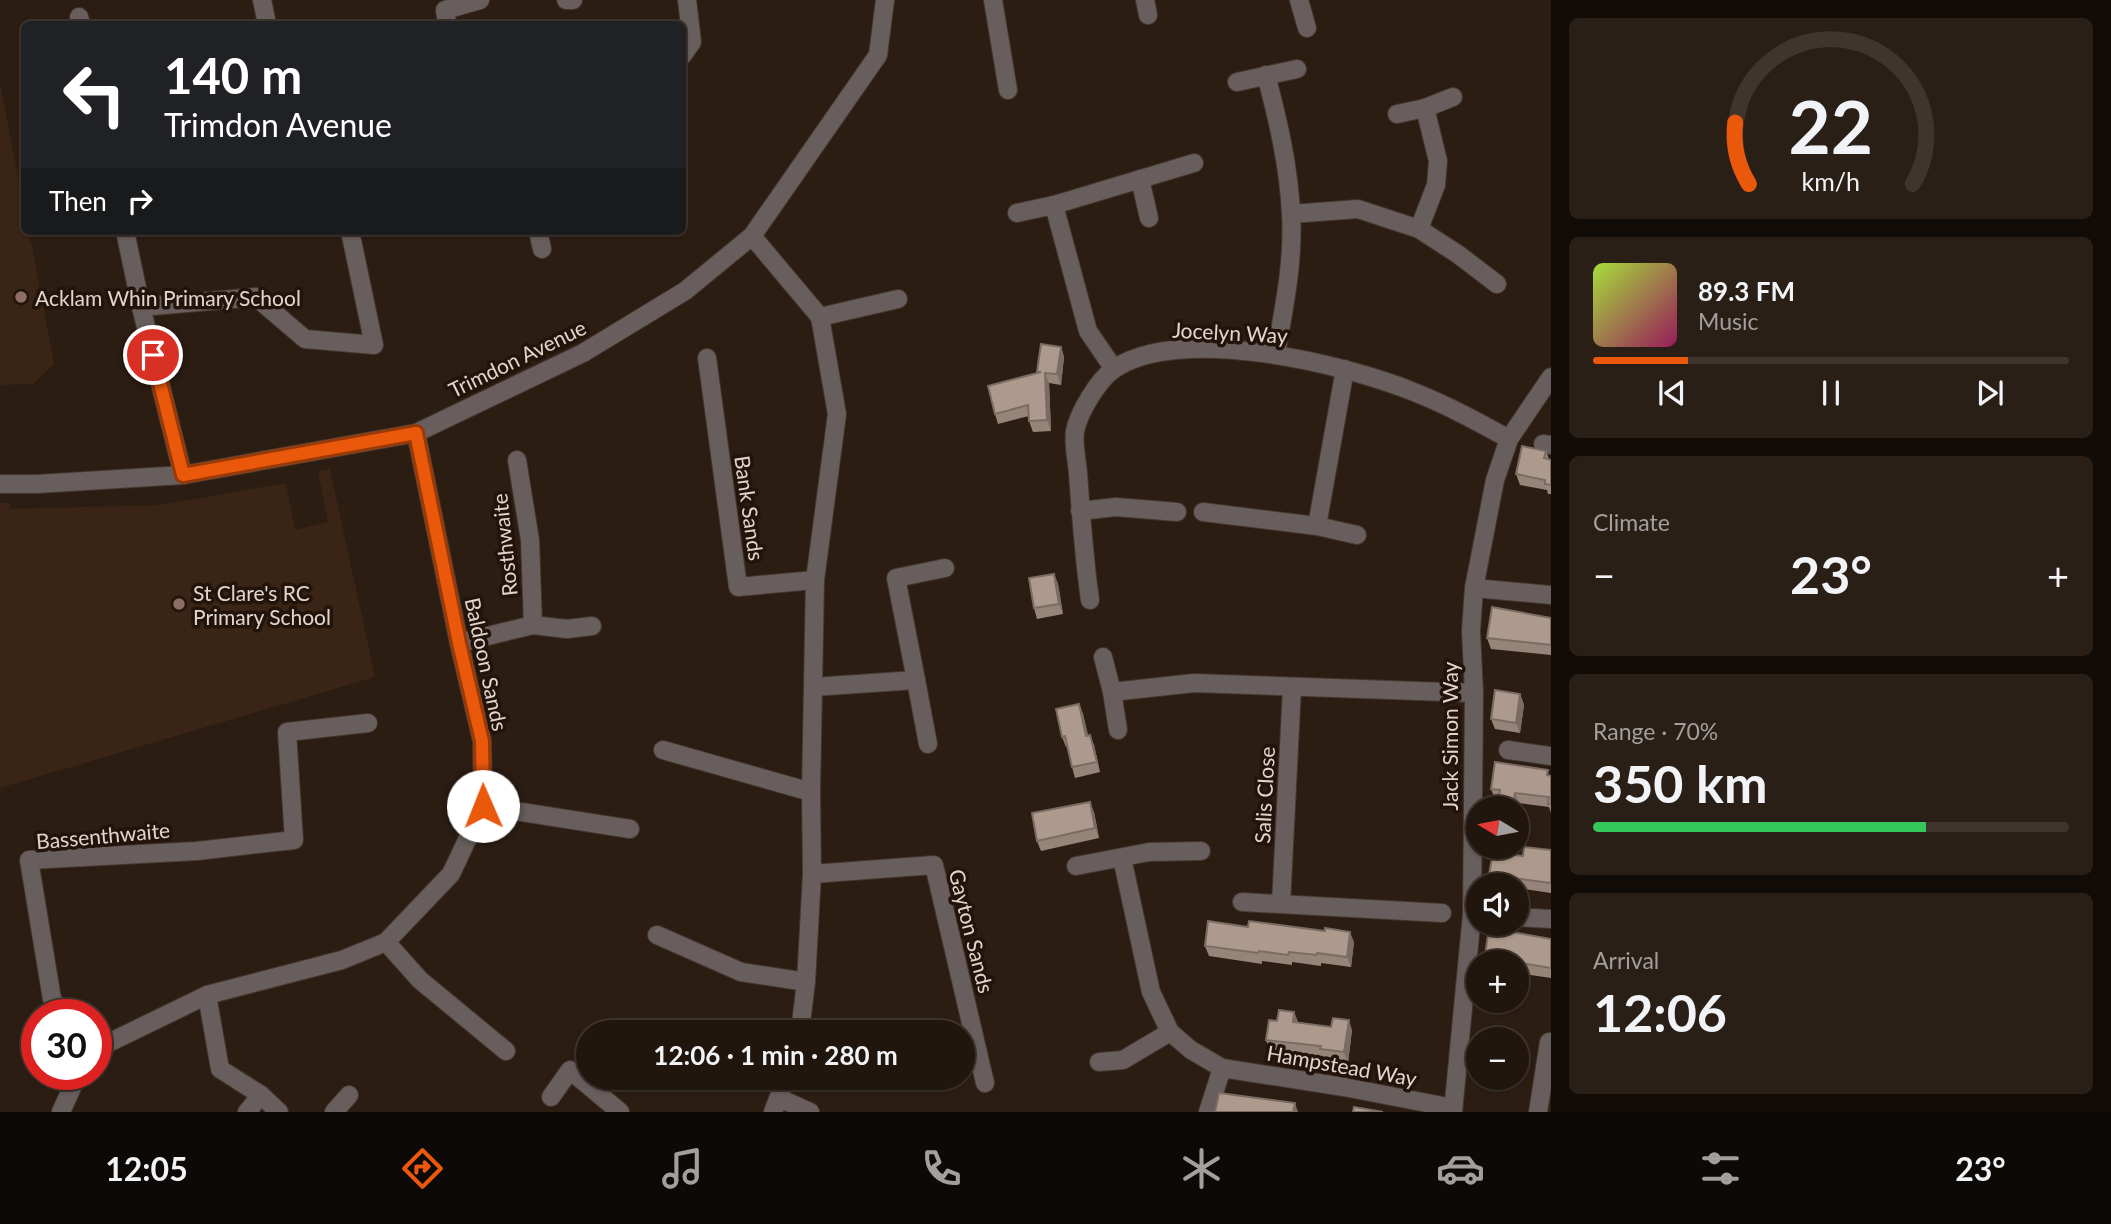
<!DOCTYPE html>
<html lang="en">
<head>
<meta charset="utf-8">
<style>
  body { margin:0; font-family:Lato,sans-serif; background:#291f17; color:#f1f3f6; height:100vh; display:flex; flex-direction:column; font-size:26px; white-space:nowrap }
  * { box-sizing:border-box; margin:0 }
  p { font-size:23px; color:#a29f9e }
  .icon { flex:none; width:38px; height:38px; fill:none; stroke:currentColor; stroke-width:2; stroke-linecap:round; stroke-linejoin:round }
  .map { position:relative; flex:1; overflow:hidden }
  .sheet { display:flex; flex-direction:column; gap:18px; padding:18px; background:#120c08; width:560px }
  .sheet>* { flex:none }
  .banner { position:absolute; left:21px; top:21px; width:665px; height:214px; border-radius:10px; box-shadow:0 2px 5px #0004,0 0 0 2px #3e352e; background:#202124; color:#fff; overflow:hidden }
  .needle { width:46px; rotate:280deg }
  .controls { position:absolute; left:1466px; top:796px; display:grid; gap:14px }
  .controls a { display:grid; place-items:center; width:63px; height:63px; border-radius:50%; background:#21160e; box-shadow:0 2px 5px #0004,0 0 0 2px #3e352e; font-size:35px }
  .speed { position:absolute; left:21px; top:999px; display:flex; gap:14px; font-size:35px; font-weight:700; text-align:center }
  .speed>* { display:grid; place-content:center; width:91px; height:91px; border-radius:50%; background:#21160e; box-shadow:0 2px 5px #0004,0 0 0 2px #3e352e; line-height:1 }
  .speed .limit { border:10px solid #d22; background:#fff; color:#111 }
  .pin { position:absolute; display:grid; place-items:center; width:60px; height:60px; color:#fff; margin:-30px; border:4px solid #fff; border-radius:50%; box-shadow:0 2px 7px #0007 }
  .me { position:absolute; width:77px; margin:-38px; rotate:359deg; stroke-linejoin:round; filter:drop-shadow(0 0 5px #0008) }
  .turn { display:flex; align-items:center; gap:24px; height:147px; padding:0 28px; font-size:32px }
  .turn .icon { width:91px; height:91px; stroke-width:2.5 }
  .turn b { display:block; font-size:49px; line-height:60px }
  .then { display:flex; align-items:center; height:66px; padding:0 28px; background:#0003; gap:14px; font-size:26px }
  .big { font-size:52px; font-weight:700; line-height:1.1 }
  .sheet .widget { flex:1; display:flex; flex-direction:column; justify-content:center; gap:10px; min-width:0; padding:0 24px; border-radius:10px; background:#291f17 }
  .sheet .dial { align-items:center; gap:0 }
  .dial svg { height:182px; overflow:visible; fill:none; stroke:#3e352e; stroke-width:7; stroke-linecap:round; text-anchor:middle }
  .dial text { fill:#f1f3f6; stroke:none }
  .song { display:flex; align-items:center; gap:21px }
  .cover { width:84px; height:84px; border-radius:10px; background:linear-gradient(135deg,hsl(80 70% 55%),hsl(330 70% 35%)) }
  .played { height:7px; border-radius:4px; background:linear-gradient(90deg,#ea580c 20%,#3e352e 20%) }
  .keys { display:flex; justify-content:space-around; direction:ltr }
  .heat { display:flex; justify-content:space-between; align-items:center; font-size:38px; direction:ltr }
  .charge { height:10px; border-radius:5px; background:linear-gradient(90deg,#34c759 70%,#3e352e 0) }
  .trip { position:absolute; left:576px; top:1020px; width:399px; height:70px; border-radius:35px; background:#21160e; box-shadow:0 2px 5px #0004,0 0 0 2px #3e352e; font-weight:700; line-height:70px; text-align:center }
  .dock { display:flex; height:112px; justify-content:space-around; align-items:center; background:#0d0906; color:#a29f9e }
  .dock .icon { width:49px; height:49px }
  .dock .on { color:#ea580c }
  .dock b { font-size:32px; color:#f1f3f6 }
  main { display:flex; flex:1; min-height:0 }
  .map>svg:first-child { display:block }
  .built { fill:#392415 }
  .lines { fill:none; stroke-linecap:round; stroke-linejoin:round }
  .minor-casing { stroke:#45372d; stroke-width:20 }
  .minor { stroke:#685e5d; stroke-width:18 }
  .wall { fill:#968479 }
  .shaded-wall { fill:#7a6c63 }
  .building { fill:#ae9a8d; stroke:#7a6c63; stroke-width:2 }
  .route-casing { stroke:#983908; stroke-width:18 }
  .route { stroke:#ea580c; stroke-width:12 }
  .education-dot { fill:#8d6e63; stroke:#22140a; stroke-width:2.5 }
  .labels { text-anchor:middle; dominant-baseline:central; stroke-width:7; stroke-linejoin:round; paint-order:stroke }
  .poi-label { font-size:21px; fill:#e1d6cf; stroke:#22140a; text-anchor:start }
  .street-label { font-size:21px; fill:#e1d6cf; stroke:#22140a }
</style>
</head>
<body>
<main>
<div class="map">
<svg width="1551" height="1112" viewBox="0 0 1551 1112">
  <rect width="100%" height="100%" fill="#2c1d13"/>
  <g class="built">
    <path d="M0 83 24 209V231H29L54 364 33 384 0 385Z"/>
    <path d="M330 469 375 677 0 788V503H10V509L160 505 286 483 295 530 328 522 318 471Z"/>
  </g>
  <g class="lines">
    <defs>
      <g id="minor">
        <path d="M262 0 267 24"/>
        <path d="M566 0H573"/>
        <path d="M993 0 1008 90"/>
        <path d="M1145 0 1148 15"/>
        <path d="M1299 0 1307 28"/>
        <path d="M79 17 81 24"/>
        <path d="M447 24 445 10 480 0"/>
        <path d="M682 56 692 42 687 0"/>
        <path d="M1266 75C1278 120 1289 167 1291 214 1294 260 1284 308 1276 353"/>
        <path d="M1237 82 1297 69"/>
        <path d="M1397 114 1425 108 1453 97"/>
        <path d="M1140 179 1149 218"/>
        <path d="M1054 205 1088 331 1114 369"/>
        <path d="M1017 213 1054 205 1194 163"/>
        <path d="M1291 214 1358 209 1419 229 1459 255 1497 284"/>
        <path d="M1419 229 1436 185 1438 161 1425 108"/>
        <path d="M125 231 141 307 183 475"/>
        <path d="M538 231 542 249"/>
        <path d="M752 236 820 317 837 414 815 580 811 792 812 874 806 982 800 1032"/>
        <path d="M141 307 256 297 305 339 374 345 350 231"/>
        <path d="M820 317 898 299"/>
        <path d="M707 358 738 587 815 580"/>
        <path d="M1543 444 1551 445"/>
        <path d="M0 484H37L183 475 416 433 583 353 685 291 752 236 878 55 885 0"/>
        <path d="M1080 511 1116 507 1177 512"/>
        <path d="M1203 512 1317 526 1357 535"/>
        <path d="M1317 526 1345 369"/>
        <path d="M1474 588 1551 595"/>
        <path d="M1090 600C1084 558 1081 516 1078 473 1077 461 1073 443 1075 431 1079 412 1098 380 1114 369 1180 324 1345 364 1414 392 1447 405 1478 422 1509 439"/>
        <path d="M533 625 567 629 592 626"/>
        <path d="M459 643 533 625 530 540 517 460"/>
        <path d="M1103 657 1112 692 1118 730"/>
        <path d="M916 680 928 744"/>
        <path d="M813 687 916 680 896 578 945 568"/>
        <path d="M1112 692 1194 683 1474 693"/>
        <path d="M663 750 811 792"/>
        <path d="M1508 750 1551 756"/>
        <path d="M483 806 630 829"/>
        <path d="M1122 858 1151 992 1170 1032 1191 1050 1222 1068 1344 1087 1453 1108"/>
        <path d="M1076 866 1149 852 1201 851"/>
        <path d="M812 874 934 865 985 1083"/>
        <path d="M1242 902 1442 913"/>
        <path d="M1281 904 1292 688"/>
        <path d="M1517 917 1551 919"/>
        <path d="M657 935 741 972 806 982"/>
        <path d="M386 942 420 980 506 1051"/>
        <path d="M207 995 220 1069 261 1095 247 1112"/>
        <path d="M63 1015 52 999 29 860 197 851 294 840 287 732 368 723"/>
        <path d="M96 1049 207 995 342 960 386 942 451 874 483 806 482 741 459 643 416 433"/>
        <path d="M1099 1062 1123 1060 1170 1032"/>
        <path d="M261 1095 279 1112"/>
        <path d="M551 1097 570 1070 620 1112"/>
        <path d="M779 1098 810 1112"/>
        <path d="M61 1112 78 1074"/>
        <path d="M334 1112 349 1095"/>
        <path d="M773 1112 786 1078"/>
        <path d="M1208 1112 1222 1068"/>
        <path d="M1453 1112 1472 914 1474 693 1471 631 1474 588 1495 480 1509 439 1551 377"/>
        <path d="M1538 1112 1549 1042"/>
      </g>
    </defs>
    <use href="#minor" class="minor-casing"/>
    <use href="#minor" class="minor"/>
  </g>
  <g class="wall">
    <path d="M1061 347 1064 357 1061 385 1049 383 1051 431 1033 432 1029 421V416L998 424 995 414 1037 373V372Z"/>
    <path d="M1546 451 1549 459 1551 460V494H1548L1547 490 1520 485 1516 474Z"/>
    <path d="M1054 574 1058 584 1063 614 1037 619 1034 608Z"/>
    <path d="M1551 618V655L1491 649 1487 638Z"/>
    <path d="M1520 694 1524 705 1520 733 1495 729 1491 719Z"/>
    <path d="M1079 704 1083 714 1088 735 1094 745 1100 772 1075 778 1072 767 1067 746 1066 747 1062 737Z"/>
    <path d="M1551 776V813L1549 807 1518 803V809L1503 807 1500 800 1495 799 1491 789Z"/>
    <path d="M1094 812 1099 838 1041 851 1037 841Z"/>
    <path d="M1551 850V893L1517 888V886L1493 885 1489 875 1523 856Z"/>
    <path d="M1551 939V978L1517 973V962H1487L1485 956Z"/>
    <path d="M1354 942 1351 967 1321 963V966L1292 962V965L1262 961V964L1209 956 1205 946Z"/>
    <path d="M1294 1012 1298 1022 1352 1030 1348 1063 1324 1059 1323 1056 1270 1051 1266 1040 1277 1021Z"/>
  </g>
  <g class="shaded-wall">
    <path d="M1061 347 1064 357 1061 385 1057 374Z"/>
    <path d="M1045 373 1049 383 1051 431 1047 420Z"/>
    <path d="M1054 574 1058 584 1063 614 1059 604Z"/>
    <path d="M1520 694 1524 705 1520 733 1516 723Z"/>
    <path d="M1079 704 1083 714 1090 746 1086 736Z"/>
    <path d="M1090 735 1094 745 1100 772 1097 762Z"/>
    <path d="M1515 793 1518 803V809L1514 799Z"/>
    <path d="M1090 802 1094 812 1099 838 1095 828Z"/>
    <path d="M1350 932 1354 942 1351 967 1347 957Z"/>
    <path d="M1294 1012 1298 1022H1293Z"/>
    <path d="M1349 1020 1352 1030 1348 1063 1344 1052Z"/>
    <path d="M1295 1103 1298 1112H1293Z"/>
  </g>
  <g class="building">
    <path d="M1041 344 1061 347 1057 374 1045 373 1047 420 1029 421 1028 405 995 414 988 386 1041 372H1037Z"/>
    <path d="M1522 446 1546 451 1544 458 1551 460V485L1545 484V480L1516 474Z"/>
    <path d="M1054 574 1059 604 1034 608 1029 578Z"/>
    <path d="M1492 607 1551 618V645L1487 638Z"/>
    <path d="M1495 690 1520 694 1516 723 1491 719Z"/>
    <path d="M1079 704 1086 736 1090 735 1097 762 1072 767 1065 736 1062 737 1056 709Z"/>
    <path d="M1495 762 1548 770 1547 775 1551 776V804H1548L1549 797 1515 793 1514 799 1499 796 1500 790 1491 789Z"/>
    <path d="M1090 802 1095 828 1037 841 1032 813Z"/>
    <path d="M1524 847 1551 850V883L1489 875 1493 852 1523 856Z"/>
    <path d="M1208 921 1248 927 1249 921 1325 931V928L1350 932 1347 957 1317 953V955L1289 952 1288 955 1259 951 1258 953 1205 946Z"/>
    <path d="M1489 928 1551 939V968L1508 961V962H1494V958L1485 956Z"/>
    <path d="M1279 1010 1294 1012 1293 1022 1331 1027 1333 1018 1349 1020 1344 1052 1320 1049 1321 1046 1266 1040 1269 1020 1277 1021Z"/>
    <path d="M1219 1093 1295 1103 1293 1112H1215Z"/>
    <path d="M1354 1107 1383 1112H1353Z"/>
  </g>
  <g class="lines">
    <defs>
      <path id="route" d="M153 355 183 475 416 433 459 643 482 741 483 806"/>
    </defs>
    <use href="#route" class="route-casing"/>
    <use href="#route" class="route"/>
  </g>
  <g class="education-dot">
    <circle cx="21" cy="297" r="7"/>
    <circle cx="179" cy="604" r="7"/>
  </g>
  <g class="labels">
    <g class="poi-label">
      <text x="35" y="297">Acklam Whin Primary School</text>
      <text x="193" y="592">St Clare's RC<tspan x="193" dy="24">Primary School</tspan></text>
    </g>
    <g class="street-label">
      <text transform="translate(1230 332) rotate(3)">Jocelyn Way</text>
      <text transform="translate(517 358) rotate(-26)">Trimdon Avenue</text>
      <text transform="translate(750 508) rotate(82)">Bank Sands</text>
      <text transform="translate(504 545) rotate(-96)">Rosthwaite</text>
      <text transform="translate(487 664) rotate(78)">Baldoon Sands</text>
      <text transform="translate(1449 736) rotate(-90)">Jack Simon Way</text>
      <text transform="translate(1264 795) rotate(-87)">Salis Close</text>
      <text transform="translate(103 835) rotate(-5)">Bassenthwaite</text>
      <text transform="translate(972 931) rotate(76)">Gayton Sands</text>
      <text transform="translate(1342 1065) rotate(10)">Hampstead Way</text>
    </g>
  </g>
</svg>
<div class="controls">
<a><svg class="needle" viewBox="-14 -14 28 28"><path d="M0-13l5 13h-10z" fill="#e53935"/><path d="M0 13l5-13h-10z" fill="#a29f9e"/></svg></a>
<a><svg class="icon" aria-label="sound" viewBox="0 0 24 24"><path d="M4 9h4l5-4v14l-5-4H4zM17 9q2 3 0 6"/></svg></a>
<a>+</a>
<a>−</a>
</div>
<div class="speed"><div class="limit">30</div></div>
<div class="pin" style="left:153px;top:355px;background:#d93025"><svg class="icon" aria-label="arrive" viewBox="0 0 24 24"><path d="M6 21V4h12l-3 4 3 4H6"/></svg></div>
<svg class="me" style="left:483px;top:806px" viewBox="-20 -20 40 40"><circle r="19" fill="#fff"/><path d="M0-13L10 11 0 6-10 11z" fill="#ea580c"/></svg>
<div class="trip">12:06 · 1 min · 280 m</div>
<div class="banner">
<div class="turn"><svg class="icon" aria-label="left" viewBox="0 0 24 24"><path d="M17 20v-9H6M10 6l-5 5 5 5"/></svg><div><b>140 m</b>Trimdon Avenue</div></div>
<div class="then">Then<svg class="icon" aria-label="right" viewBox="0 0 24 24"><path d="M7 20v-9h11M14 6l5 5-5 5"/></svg></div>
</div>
</div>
<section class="sheet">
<div class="widget dial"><svg viewBox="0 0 100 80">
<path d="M14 69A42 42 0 1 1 86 69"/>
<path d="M14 69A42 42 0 0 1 8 42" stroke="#ea580c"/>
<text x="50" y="56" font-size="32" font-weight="700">22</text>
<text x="50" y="72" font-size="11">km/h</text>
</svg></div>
<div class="widget">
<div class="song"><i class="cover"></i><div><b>89.3 FM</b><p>Music</p></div></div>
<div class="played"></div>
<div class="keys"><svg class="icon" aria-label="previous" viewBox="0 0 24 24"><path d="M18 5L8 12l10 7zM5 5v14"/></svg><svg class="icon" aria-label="pause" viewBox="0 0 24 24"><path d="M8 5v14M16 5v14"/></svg><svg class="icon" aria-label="next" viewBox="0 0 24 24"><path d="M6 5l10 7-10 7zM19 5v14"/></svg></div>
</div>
<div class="widget"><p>Climate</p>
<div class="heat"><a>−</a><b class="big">23°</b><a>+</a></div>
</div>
<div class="widget"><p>Range · 70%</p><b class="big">350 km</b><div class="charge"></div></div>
<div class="widget"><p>Arrival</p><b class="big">12:06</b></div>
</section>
</main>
<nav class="dock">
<b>12:05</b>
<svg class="icon on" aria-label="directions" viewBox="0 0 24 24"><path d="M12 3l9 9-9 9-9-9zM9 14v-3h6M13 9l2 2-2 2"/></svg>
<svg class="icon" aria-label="music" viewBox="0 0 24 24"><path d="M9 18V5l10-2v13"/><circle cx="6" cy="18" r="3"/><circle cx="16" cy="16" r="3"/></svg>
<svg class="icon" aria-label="phone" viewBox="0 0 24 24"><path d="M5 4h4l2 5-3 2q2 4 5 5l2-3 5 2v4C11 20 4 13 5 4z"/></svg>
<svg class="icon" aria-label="climate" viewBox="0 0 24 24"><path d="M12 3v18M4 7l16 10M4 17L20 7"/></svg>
<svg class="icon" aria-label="car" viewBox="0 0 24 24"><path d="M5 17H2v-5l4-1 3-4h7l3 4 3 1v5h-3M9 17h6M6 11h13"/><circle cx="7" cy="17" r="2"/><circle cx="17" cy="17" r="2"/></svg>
<svg class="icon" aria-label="filters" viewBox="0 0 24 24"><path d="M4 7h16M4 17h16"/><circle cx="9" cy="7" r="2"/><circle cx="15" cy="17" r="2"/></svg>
<b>23°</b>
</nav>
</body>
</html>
